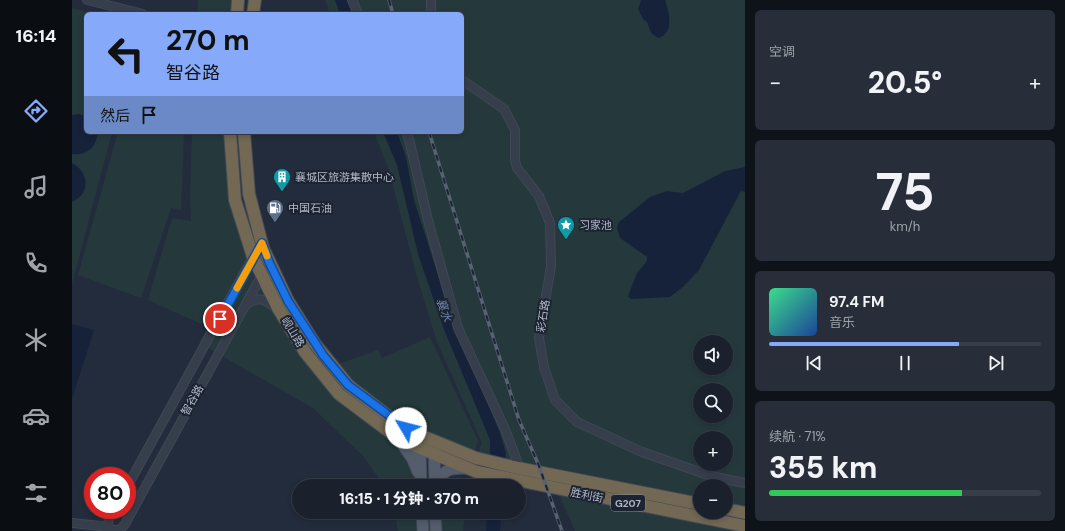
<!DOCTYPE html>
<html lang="zh">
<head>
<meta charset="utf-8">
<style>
  body { margin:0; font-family:"DM Sans","Noto Sans SC",sans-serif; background:#272e39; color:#f1f3f6; height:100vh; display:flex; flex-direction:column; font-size:15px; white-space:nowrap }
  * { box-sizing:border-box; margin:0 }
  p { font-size:13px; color:#9fa3aa }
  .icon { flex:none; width:22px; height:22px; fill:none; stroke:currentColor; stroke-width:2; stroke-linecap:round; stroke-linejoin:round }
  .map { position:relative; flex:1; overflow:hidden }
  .side { display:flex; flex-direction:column; gap:10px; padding:10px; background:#0e1219; width:320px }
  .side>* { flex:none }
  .guide { position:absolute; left:12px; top:12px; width:380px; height:122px; border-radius:6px; box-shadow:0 2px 6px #0003,0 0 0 1px #383e49; background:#86aaf9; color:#111; overflow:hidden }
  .tools { position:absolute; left:621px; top:335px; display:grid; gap:8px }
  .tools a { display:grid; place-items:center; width:40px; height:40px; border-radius:50%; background:#1a212d; box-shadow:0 2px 6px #0003,0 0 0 1px #383e49; font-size:20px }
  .speed { position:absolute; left:12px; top:467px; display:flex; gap:8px; font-size:20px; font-weight:700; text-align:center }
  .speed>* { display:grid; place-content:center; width:52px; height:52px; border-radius:50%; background:#1a212d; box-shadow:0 2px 6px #0003,0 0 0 1px #383e49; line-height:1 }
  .speed .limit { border:6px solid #d22; background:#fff; color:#111 }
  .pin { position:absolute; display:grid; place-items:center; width:34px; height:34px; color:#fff; margin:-17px; border:2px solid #fff; border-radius:50%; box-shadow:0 1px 4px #0007 }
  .me { position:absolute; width:44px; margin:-22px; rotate:307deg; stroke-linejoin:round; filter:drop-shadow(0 0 3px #0008) }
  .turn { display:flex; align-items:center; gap:14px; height:84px; padding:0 16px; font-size:18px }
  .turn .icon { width:52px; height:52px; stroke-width:2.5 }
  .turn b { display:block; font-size:28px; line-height:34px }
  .then { display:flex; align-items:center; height:38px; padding:0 16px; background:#0003; gap:8px; font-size:15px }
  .big { font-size:30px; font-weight:800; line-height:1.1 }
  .side .widget { flex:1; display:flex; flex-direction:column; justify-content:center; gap:6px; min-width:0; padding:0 14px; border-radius:6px; background:#272e39 }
  .side .dial { align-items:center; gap:0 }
  .dial b { font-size:52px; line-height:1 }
  .song { display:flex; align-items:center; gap:12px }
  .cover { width:48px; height:48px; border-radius:6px; background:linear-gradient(135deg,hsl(150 70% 55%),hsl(220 70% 35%)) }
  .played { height:4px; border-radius:2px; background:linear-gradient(90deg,#86aaf9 70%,#383e49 70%) }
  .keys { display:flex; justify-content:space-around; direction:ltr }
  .heat { display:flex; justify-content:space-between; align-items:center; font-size:22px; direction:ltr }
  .charge { height:6px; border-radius:3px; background:linear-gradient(90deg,#34c759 71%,#383e49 0) }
  .trip { position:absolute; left:220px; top:479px; width:234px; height:40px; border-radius:20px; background:#1a212d; box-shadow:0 2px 6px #0003,0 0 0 1px #383e49; font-weight:800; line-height:40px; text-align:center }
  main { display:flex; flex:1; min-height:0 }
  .menu { display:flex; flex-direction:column; width:72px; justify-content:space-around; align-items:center; background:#0a0d12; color:#9fa3aa }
  .menu .icon { width:28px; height:28px }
  .menu .on { color:#86aaf9 }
  .menu b { font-size:18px; color:#f1f3f6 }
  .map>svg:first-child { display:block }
  .green { fill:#25393d; fill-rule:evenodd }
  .water { fill:#16223a }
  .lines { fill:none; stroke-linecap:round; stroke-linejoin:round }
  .minor-casing { stroke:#404755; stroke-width:10 }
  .major-casing { stroke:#404755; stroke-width:13 }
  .highway-casing { stroke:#424957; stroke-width:14 }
  .minor { stroke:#363e4c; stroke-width:8 }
  .major { stroke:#545d6c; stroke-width:11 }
  .highway { stroke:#726853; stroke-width:12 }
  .rail-casing { stroke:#586273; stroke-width:3.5 }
  .rail { stroke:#1c2331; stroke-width:2; stroke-dasharray:6; stroke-linecap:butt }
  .route-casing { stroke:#114b97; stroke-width:10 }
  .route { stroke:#1a73e8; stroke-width:7 }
  .slow { stroke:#f59e0b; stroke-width:7 }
  .labels { text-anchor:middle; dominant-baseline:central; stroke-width:4; stroke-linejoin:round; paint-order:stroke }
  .shield { fill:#1c2331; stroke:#858c9b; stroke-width:1 }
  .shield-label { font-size:10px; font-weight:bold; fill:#b2b9c8 }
  .poi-label { font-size:11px; fill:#b2b9c8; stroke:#1c2331; text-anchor:start }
  .street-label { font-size:11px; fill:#b2b9c8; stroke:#1c2331 }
  .water-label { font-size:12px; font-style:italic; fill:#6a80a7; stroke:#1c2331 }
</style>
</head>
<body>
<main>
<nav class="menu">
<b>16:14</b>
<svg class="icon on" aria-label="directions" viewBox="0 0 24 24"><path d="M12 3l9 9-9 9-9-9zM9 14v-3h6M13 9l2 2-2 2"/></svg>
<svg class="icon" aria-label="music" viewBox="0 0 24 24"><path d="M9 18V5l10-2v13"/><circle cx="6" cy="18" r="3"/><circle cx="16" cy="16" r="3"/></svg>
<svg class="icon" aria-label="phone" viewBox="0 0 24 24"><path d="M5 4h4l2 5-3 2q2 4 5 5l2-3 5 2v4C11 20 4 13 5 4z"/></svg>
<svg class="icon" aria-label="climate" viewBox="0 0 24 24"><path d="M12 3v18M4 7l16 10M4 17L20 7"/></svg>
<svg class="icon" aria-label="car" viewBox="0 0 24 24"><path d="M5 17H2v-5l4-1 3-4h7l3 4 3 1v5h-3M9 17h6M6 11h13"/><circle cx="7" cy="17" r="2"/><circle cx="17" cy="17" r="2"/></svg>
<svg class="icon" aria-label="filters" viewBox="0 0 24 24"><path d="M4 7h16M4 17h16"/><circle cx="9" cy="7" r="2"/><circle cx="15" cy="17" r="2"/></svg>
</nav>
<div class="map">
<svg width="673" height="531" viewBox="0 0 673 531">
  <rect width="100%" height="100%" fill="#232c3c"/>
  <g class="green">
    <path d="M126 0H161L160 14H125Z"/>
    <path d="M253 0H673V531H503L484 488 666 525 669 512 654 509V486H628V504L476 470 480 481 401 467 410 443 365 342 345 277 316 167 302 132H390V14H258ZM628 342H654V368H628ZM628 390H654V416H628ZM628 438H654V464H628Z"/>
    <path d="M0 8 22 14H14V132H40L0 284Z"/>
    <path d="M46 132H112L109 210 99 208 69 298 6 275Z"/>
    <path d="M120 132H153L157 202 193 294 230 359 262 395 345 455V486H312L292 457 241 408 127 343 136 327 76 300 100 218 119 221 118 196Z"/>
    <path d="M358 337 406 441 402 453 334 426 278 380 266 364 306 350 310 358Z"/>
    <path d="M386 477 396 480 395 486H370L378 480Z"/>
    <path d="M323 512H345V531H326Z"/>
    <path d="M369 512H393L391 531H370Z"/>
  </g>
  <g class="water">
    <path d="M263 0H275L280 14H268Z"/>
    <path d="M569 0H593C597 12 603 34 586 38L579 33 575 22 571 19 566 9Z"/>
    <path d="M6 114 14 116V132H25C26 147 14 156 0 154V115Z"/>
    <path d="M311 132H325L334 157 342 200 378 313 428 433 434 453 431 486H417L418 440 371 327 346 254 325 165Z"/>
    <path d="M0 163C17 171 19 194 0 202Z"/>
    <path d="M673 167V192L669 191 627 270 612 286 598 297 559 299 556 296 565 273 575 261V257L548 238 545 228 547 222 578 197 595 191 611 193 653 171Z"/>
    <path d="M0 324 22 330 0 399Z"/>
    <path d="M415 512H429L428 531H414Z"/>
  </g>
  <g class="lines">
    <defs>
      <g id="minor">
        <path d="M15 0 71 14"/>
        <path d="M280 0 286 14"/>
        <path d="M359 14V0"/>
        <path d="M390 80 432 109 443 130V160L445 168 467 196 478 223 479 266 467 338 472 367 483 400 505 422 570 452 639 476 673 483"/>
        <path d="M334 132 337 139 356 220 386 328 433 429 448 469"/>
        <path d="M173 306C186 295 193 299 205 309"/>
        <path d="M55 487 182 255"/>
        <path d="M0 523 29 526 40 530H48L53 524 191 273"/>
        <path d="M40 530 36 525 37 518 42 510"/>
      </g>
      <g id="major">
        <path d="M325 437 340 458 346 472"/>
        <path d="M348 439 349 486"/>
        <path d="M362 447 363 486"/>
        <path d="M365 486C370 468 379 468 396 468"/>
        <path d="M350 512 351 531"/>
        <path d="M363 512 364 531"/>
      </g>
      <g id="highway">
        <path d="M165 14 166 0"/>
        <path d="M181 14 183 0"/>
        <path d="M158 132 163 200 181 257 206 308 233 352 267 394 327 439 405 472 673 526"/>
        <path d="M172 132 177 194 191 248 216 301 243 344 276 385 333 429 404 458 441 467 628 504"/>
        <path d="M654 509 673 513"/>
      </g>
    </defs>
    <use href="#minor" class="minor-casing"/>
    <use href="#major" class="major-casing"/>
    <use href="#highway" class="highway-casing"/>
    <use href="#minor" class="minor"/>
    <use href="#major" class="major"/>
    <use href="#highway" class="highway"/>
    <defs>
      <g id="rail">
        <path d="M317 0 321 14"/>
        <path d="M357 132 447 420 467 466 490 531"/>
      </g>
    </defs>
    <use href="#rail" class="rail-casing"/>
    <use href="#rail" class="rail"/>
  </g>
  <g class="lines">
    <defs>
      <path id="route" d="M148 319 190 243 197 262 216 301 251 355 276 385 334 428"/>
    </defs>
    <use href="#route" class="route-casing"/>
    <use href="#route" class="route"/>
    <path class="slow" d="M165 288 190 243 195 256"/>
  </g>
  <defs>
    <symbol id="building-pin" viewBox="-11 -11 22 30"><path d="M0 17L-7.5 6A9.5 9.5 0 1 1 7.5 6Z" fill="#0f9aa8" stroke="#1c2331"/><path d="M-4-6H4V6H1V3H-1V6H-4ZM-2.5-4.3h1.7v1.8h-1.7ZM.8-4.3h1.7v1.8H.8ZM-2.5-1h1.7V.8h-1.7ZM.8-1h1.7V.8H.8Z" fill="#fff"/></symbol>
    <symbol id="fuel-pin" viewBox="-11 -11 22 30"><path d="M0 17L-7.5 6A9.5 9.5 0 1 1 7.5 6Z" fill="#5c6f8a" stroke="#1c2331"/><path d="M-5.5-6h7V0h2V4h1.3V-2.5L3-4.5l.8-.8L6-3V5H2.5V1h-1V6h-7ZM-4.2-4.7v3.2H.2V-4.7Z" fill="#fff"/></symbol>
    <symbol id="sight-pin" viewBox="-11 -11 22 30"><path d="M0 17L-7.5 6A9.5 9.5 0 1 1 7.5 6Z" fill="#0f9aa8" stroke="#1c2331"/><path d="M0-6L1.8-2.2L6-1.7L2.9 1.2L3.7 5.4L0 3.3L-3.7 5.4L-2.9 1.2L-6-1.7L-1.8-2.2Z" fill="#fff"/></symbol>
  </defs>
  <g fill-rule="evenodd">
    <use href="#building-pin" x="200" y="167" width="20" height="27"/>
    <use href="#fuel-pin" x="193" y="198" width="20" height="27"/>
    <use href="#sight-pin" x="484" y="215" width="20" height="27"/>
  </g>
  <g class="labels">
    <rect class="shield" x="539" y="495" width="34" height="16" rx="3"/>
    <g class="shield-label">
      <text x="556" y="503">G207</text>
    </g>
    <g class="poi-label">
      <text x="223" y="177">襄城区旅游集散中心</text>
      <text x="216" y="208">中国石油</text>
      <text x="507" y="225">习家池</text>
    </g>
    <g class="street-label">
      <text transform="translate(471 316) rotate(-81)">彩石路</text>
      <text transform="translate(221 332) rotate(59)">岘山路</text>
      <text transform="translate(120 400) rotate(-61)">智谷路</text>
      <text transform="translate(515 495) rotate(12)">胜利街</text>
    </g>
    <g class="water-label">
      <text transform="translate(372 310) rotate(71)">襄水</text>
    </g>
  </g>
</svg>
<div class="tools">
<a><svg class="icon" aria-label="sound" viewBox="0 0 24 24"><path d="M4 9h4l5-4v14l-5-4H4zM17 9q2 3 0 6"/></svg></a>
<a><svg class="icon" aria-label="search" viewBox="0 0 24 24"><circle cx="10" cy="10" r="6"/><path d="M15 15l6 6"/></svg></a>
<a>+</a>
<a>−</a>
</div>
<div class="speed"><div class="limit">80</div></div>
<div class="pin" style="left:148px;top:319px;background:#d93025"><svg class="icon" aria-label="arrive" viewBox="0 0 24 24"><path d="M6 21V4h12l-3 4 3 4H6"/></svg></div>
<svg class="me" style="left:334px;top:428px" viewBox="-20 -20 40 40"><circle r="19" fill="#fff"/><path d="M0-13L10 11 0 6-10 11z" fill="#1a73e8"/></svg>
<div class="trip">16:15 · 1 分钟 · 370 m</div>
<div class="guide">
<div class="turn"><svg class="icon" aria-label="left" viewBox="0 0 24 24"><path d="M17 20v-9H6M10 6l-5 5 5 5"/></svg><div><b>270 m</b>智谷路</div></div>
<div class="then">然后<svg class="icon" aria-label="arrive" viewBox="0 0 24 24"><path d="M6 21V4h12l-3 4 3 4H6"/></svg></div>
</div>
</div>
<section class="side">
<div class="widget"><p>空调</p>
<div class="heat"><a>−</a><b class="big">20.5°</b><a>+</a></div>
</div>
<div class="widget dial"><b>75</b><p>km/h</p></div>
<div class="widget">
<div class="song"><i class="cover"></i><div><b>97.4 FM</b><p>音乐</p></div></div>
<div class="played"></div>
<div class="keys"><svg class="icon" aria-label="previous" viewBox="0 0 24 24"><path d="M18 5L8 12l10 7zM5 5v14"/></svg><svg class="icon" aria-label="pause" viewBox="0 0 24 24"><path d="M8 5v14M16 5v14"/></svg><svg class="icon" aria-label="next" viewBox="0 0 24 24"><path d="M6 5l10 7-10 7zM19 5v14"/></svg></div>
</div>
<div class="widget"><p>续航 · 71%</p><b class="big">355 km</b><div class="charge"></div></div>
</section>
</main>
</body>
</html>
